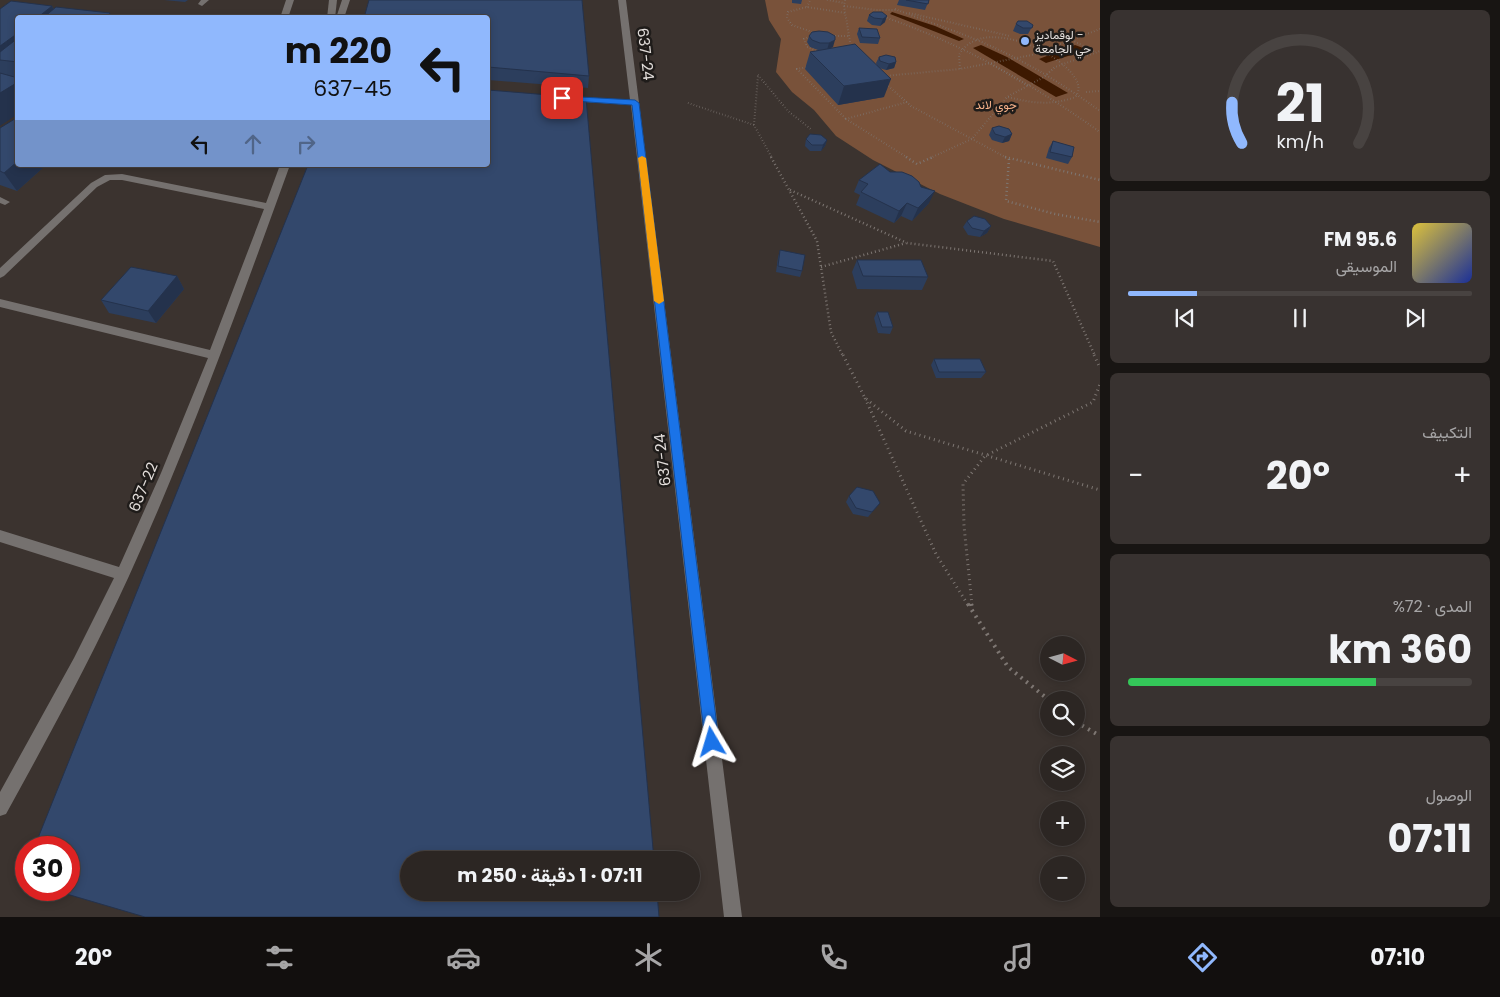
<!DOCTYPE html>
<html lang="ar">
<head>
<meta charset="utf-8">
<style>
  body { margin:0; font-family:Poppins,Vazirmatn,sans-serif; background:#383230; color:#f1f3f6; direction:rtl; height:100vh; display:flex; flex-direction:column; font-size:19px; white-space:nowrap }
  * { box-sizing:border-box; margin:0 }
  p { font-size:16px; color:#a6a5a6 }
  .icon { flex:none; width:28px; height:28px; fill:none; stroke:currentColor; stroke-width:2; stroke-linecap:round; stroke-linejoin:round }
  .map { position:relative; flex:1; overflow:hidden; direction:ltr }
  .details { display:flex; flex-direction:column; gap:10px; padding:10px; background:#181513; width:400px }
  .details>* { flex:none }
  .top-card { position:absolute; left:15px; top:15px; width:475px; height:152px; border-radius:5px; box-shadow:0 2px 8px #0003,0 0 0 1px #484341; direction:rtl; background:#90b8fd; color:#111; overflow:hidden }
  .needle { width:32px; rotate:96deg }
  .buttons { position:absolute; left:1040px; top:636px; display:grid; gap:10px }
  .buttons a { display:grid; place-items:center; width:45px; height:45px; border-radius:50%; background:#2c2623; box-shadow:0 2px 8px #0003,0 0 0 1px #484341; font-size:25px }
  .speed { position:absolute; left:15px; top:836px; display:flex; gap:10px; font-size:25px; font-weight:700; text-align:center }
  .speed>* { display:grid; place-content:center; width:65px; height:65px; border-radius:50%; background:#2c2623; box-shadow:0 2px 8px #0003,0 0 0 1px #484341; line-height:1 }
  .speed .limit { border:8px solid #d22; background:#fff; color:#111 }
  .pin { position:absolute; display:grid; place-items:center; width:42px; height:42px; color:#fff; margin:-21px; border-radius:10px; box-shadow:0 2px 8px #0006 }
  .me { position:absolute; width:55px; margin:-28px; rotate:353deg; stroke-linejoin:round; filter:drop-shadow(0 0 4px #0008) }
  .turn { display:flex; align-items:center; gap:18px; height:105px; padding:0 15px; font-size:22px }
  .turn .icon { width:65px; height:65px; stroke-width:2.5 }
  .turn b { display:block; font-size:35px; line-height:42px }
  .lanes { display:flex; align-items:center; height:48px; padding:0 15px; background:#0003; justify-content:center; gap:25px; direction:ltr }
  .lanes .off { opacity:.35 }
  .big { font-size:38px; font-weight:700; line-height:1.1 }
  .details .widget { flex:1; display:flex; flex-direction:column; justify-content:center; gap:8px; min-width:0; padding:0 18px; border-radius:8px; background:#383230 }
  .details .dial { align-items:center; gap:0 }
  .dial svg { height:130px; overflow:visible; fill:none; stroke:#484341; stroke-width:7; stroke-linecap:round; text-anchor:middle }
  .dial text { fill:#f1f3f6; stroke:none }
  .song { display:flex; align-items:center; gap:15px }
  .cover { width:60px; height:60px; border-radius:8px; background:linear-gradient(135deg,hsl(50 70% 55%),hsl(230 70% 35%)) }
  .played { height:5px; border-radius:2px; background:linear-gradient(90deg,#90b8fd 20%,#484341 20%) }
  .keys { display:flex; justify-content:space-around; direction:ltr }
  .heat { display:flex; justify-content:space-between; align-items:center; font-size:28px; direction:ltr }
  .charge { height:8px; border-radius:4px; background:linear-gradient(90deg,#34c759 72%,#484341 0) }
  .trip { position:absolute; left:400px; top:851px; width:300px; height:50px; border-radius:25px; background:#2c2623; box-shadow:0 2px 8px #0003,0 0 0 1px #484341; font-weight:700; line-height:50px; text-align:center; direction:rtl }
  .tabs { display:flex; height:80px; justify-content:space-around; align-items:center; background:#120f0e; color:#a6a5a6 }
  .tabs .icon { width:35px; height:35px }
  .tabs .on { color:#90b8fd }
  .tabs b { font-size:22px; color:#f1f3f6 }
  main { display:flex; flex:1; min-height:0 }
  .map>svg:first-child { display:block }
  .green { fill:#79523a }
  .water { fill:#3d1901 }
  .lines { fill:none; stroke-linecap:round; stroke-linejoin:round }
  .path-far3 { stroke:#7e7773; stroke-width:2; stroke-dasharray:0.5 2.5; stroke-linecap:butt }
  .path-far2 { stroke:#7e7773; stroke-width:2.5; stroke-dasharray:1 3; stroke-linecap:butt }
  .path-far1 { stroke:#7e7773; stroke-width:3; stroke-dasharray:1 4; stroke-linecap:butt }
  .path { stroke:#7e7773; stroke-width:4; stroke-dasharray:2 5; stroke-linecap:butt }
  .minor { fill:#75716f; fill-rule:evenodd }
  .wall { fill:#2c3e5d }
  .shaded-wall { fill:#24324c }
  .building { fill:#33486c; stroke:#24324c }
  .route { fill:#1a73e8; stroke:#114b97 }
  .slow { fill:#f59e0b }
  .poi-dot { fill:#90b8fd; stroke:#1f1c1a; stroke-width:2 }
  .labels { text-anchor:middle; dominant-baseline:central; stroke-width:5; stroke-linejoin:round; paint-order:stroke }
  .far-poi-label { font-size:12px; fill:#e3dedb; stroke:#1f1c1a; text-anchor:start }
  .far-park-label { font-size:12px; fill:#f8b38b; stroke:#1f1c1a }
  .street-label { font-size:15px; fill:#e3dedb; stroke:#1f1c1a }
</style>
</head>
<body>
<main>
<section class="details">
<div class="widget dial"><svg viewBox="0 0 100 80">
<path d="M14 69A42 42 0 1 1 86 69"/>
<path d="M14 69A42 42 0 0 1 8 44" stroke="#90b8fd"/>
<text x="50" y="56" font-size="32" font-weight="700">21</text>
<text x="50" y="72" font-size="11">km/h</text>
</svg></div>
<div class="widget">
<div class="song"><i class="cover"></i><div><b>95.6 FM</b><p>الموسيقى</p></div></div>
<div class="played"></div>
<div class="keys"><svg class="icon" aria-label="previous" viewBox="0 0 24 24"><path d="M18 5L8 12l10 7zM5 5v14"/></svg><svg class="icon" aria-label="pause" viewBox="0 0 24 24"><path d="M8 5v14M16 5v14"/></svg><svg class="icon" aria-label="next" viewBox="0 0 24 24"><path d="M6 5l10 7-10 7zM19 5v14"/></svg></div>
</div>
<div class="widget"><p>التكييف</p>
<div class="heat"><a>−</a><b class="big">20°</b><a>+</a></div>
</div>
<div class="widget"><p>المدى · 72%</p><b class="big">360 km</b><div class="charge"></div></div>
<div class="widget"><p>الوصول</p><b class="big">07:11</b></div>
</section>
<div class="map">
<svg width="1100" height="917" viewBox="0 0 1100 917">
  <rect width="100%" height="100%" fill="#3b332f"/>
  <path class="green" d="M765 0H1100V247L1004 219 940 194 873 160 836 136 814 110 792 92 776 72 781 39 769 20Z"/>
  <g class="water">
    <path d="M892 12 935 26 964 39 959 41 890 14Z"/>
    <path d="M981 45 1007 57 1068 93 1056 97 973 48Z"/>
    <path d="M1075 45 1083 48 1084 51 1046 63 1039 59Z"/>
  </g>
  <g class="lines">
    <g class="path-far3">
      <path d="M827 0 844 3"/>
      <path d="M845 0 844 6 850 42 853 48"/>
      <path d="M844 6 876 10H896"/>
      <path d="M807 7 810 0"/>
      <path d="M895 9C928 22 963 33 995 48 1032 65 1067 87 1100 111"/>
      <path d="M909 13 1010 36"/>
      <path d="M884 17C963 44 1032 84 1100 132"/>
      <path d="M815 33 792 25 787 18 788 12 807 7 845 13"/>
      <path d="M832 36H849"/>
      <path d="M810 37 804 39 807 47 821 52"/>
      <path d="M1072 40 1095 52"/>
      <path d="M991 64 1028 86"/>
      <path d="M809 67 797 69 846 119"/>
      <path d="M960 69 959 55C985 6 1100 71 1075 97 1053 106 1030 103 1008 97"/>
      <path d="M758 75 788 111 812 130"/>
      <path d="M884 76 960 69 1032 55 1100 29"/>
      <path d="M886 84 911 106 1007 158"/>
      <path d="M1086 92 1100 91"/>
      <path d="M907 102 846 119 908 158"/>
      <path d="M688 103 754 125 772 158"/>
      <path d="M754 125 758 76"/>
      <path d="M930 158 972 139 1007 97 1044 77 1055 67 1100 51"/>
    </g>
    <g class="path-far2">
      <path d="M771 157 817 241 831 332 843 356"/>
      <path d="M906 157 917 164 933 157"/>
      <path d="M1005 157 1100 180"/>
      <path d="M1009 159 1006 201 1055 214 1100 222"/>
      <path d="M790 190 907 243 1053 261 1095 356"/>
      <path d="M821 267 906 243"/>
    </g>
    <g class="path-far1">
      <path d="M843 355 865 398 906 431 1100 490"/>
      <path d="M1094 355 1100 368"/>
      <path d="M865 398 936 554 968 605"/>
      <path d="M972 605 964 526 963 484 985 456 1093 402 1100 384"/>
    </g>
    <g class="path">
      <path d="M968 604 1008 667 1049 700"/>
      <path d="M971 604 972 609"/>
      <path d="M1076 722 1100 736"/>
    </g>
    <g class="minor">
      <path d="M201 0H209L202 6 198 4Z"/>
      <path d="M286 0H294L288 18H280Z"/>
      <path d="M329 0H337L335 18H327Z"/>
      <path d="M342 0H350L344 18H336Z"/>
      <path d="M618 0H626L742 917H724L631 105 570 101 566 99 570 97 630 100Z"/>
      <path d="M280 165H290C240 303 190 442 129 576 92 657 49 736 6 814L0 816V792L74 658 114 578 0 542V530L119 567 161 473 208 358 0 307V299L210 350 264 209 122 180H110L97 187 4 276 0 278V268L91 183 105 175 122 174 266 203Z"/>
      <path d="M0 197 10 202 5 205 0 203Z"/>
    </g>
  </g>
  <g class="wall">
    <path d="M164 0H188L185 2Z"/>
    <path d="M792 0H802L801 4 792 3Z"/>
    <path d="M899 0H929L925 10 897 5Z"/>
    <path d="M52 6 54 9 110 13 112 18H18V114L0 73V9Z"/>
    <path d="M882 12 885 22 880 26 872 25 867 21 869 15Z"/>
    <path d="M488 18 589 76 588 88 488 80Z"/>
    <path d="M1016 24 1033 25 1028 34H1020L1013 31Z"/>
    <path d="M859 28 880 38 878 44 860 43 857 34Z"/>
    <path d="M819 31 833 47 830 48 877 66 876 63 879 57 896 62 894 68 886 70 879 68 884 97 838 105 805 69 810 52 822 50H818L810 47 807 42 809 36Z"/>
    <path d="M0 128 18 165H46L17 191 0 185Z"/>
    <path d="M992 128 1012 134 1009 141 1002 143 992 140 989 135Z"/>
    <path d="M806 139 827 140 825 146 821 151H810L805 146Z"/>
    <path d="M1053 141 1072 157 1068 164 1046 158 1049 148Z"/>
    <path d="M890 172 921 187 929 203 912 221 901 216 894 223 856 205 860 195 854 192 859 180Z"/>
    <path d="M967 221 991 226 987 233 980 237 968 235 963 227Z"/>
    <path d="M780 250 802 271 800 277 776 272 778 257Z"/>
    <path d="M857 260 928 277 922 290 857 289 852 272Z"/>
    <path d="M177 276 184 289 156 323 109 313 101 300Z"/>
    <path d="M877 312 893 327 890 334 878 333 874 318Z"/>
    <path d="M934 359 986 372 981 378H936L931 365Z"/>
    <path d="M849 496 880 503 868 517 853 514 846 502Z"/>
  </g>
  <g class="shaded-wall">
    <path d="M52 6 58 18H37Z"/>
    <path d="M110 13 112 18H105Z"/>
    <path d="M887 16 885 22 880 26 883 19Z"/>
    <path d="M18 33V58L0 60V46Z"/>
    <path d="M835 40 833 47 827 50 829 43Z"/>
    <path d="M896 62 894 68 886 70 889 64Z"/>
    <path d="M891 79 884 97 838 105 844 86Z"/>
    <path d="M18 82V114L0 126V93Z"/>
    <path d="M1012 134 1009 141 1002 143 1005 137Z"/>
    <path d="M827 140 825 146 821 151 823 145Z"/>
    <path d="M18 161V165H46L17 191 4 173Z"/>
    <path d="M935 191 929 203 912 221 918 208Z"/>
    <path d="M907 203 901 216 894 223 899 211Z"/>
    <path d="M991 226 987 233 980 237 984 231Z"/>
    <path d="M177 276 184 289 156 323 148 311Z"/>
  </g>
  <g class="building">
    <path d="M369 0H582L589 76 488 67V18H364Z"/>
    <path d="M906 0H929L928 4Z"/>
    <path d="M11 1 52 6 37 18H18V33L0 46V9Z"/>
    <path d="M56 7 110 13 105 18H43Z"/>
    <path d="M873 12H882L887 16 883 19 874 18 869 15Z"/>
    <path d="M126 16 143 18H124Z"/>
    <path d="M1018 21H1027L1033 25 1032 28H1023L1016 24Z"/>
    <path d="M859 28 877 29 880 38 862 37Z"/>
    <path d="M819 31 828 32 835 36V40L829 43H820L812 40 809 36 812 32Z"/>
    <path d="M18 38V62L0 60V52Z"/>
    <path d="M855 44 891 79 844 86 810 52Z"/>
    <path d="M886 55 895 57 896 62 889 64 880 61 879 57Z"/>
    <path d="M0 73 18 78V82L0 93Z"/>
    <path d="M488 90 586 98 654 860H409V892H657L659 917H145L53 890H69V848H34L308 165H488Z"/>
    <path d="M18 117V161L4 173 0 171V128Z"/>
    <path d="M999 126 1009 129 1012 134 1005 137 995 134 992 128Z"/>
    <path d="M810 134 821 135 827 140 823 145H812L806 139Z"/>
    <path d="M1053 141 1074 147 1072 157 1050 152Z"/>
    <path d="M880 164 890 172H902L912 176 919 182 921 187 935 191 918 208 907 203 899 211 861 192 868 184 859 180Z"/>
    <path d="M974 216 985 219 991 226 984 231 972 228 967 221Z"/>
    <path d="M780 250 805 255 802 271 778 266Z"/>
    <path d="M857 260H921L928 277 863 276Z"/>
    <path d="M131 267 177 276 148 311 101 300Z"/>
    <path d="M877 312H888L893 327H882Z"/>
    <path d="M934 359H980L986 372H939Z"/>
    <path d="M857 487 873 491 880 503 872 512 856 508 849 496Z"/>
    <path d="M26 867V882L21 881Z"/>
  </g>
  <path class="route" d="M562 96 635 100 639 103 719 742 717 748 712 750 707 748 705 742 632 105 559 100 558 98Z"/>
  <path class="slow" d="M642 156 646 158 664 301 659 304 654 301 638 158Z"/>
  <circle class="poi-dot" cx="1025" cy="41" r="5"/>
  <g class="labels">
    <g class="far-poi-label">
      <text x="1035" y="34">لوقماديز -<tspan x="1035" dy="14">حي الجامعة</tspan></text>
    </g>
    <g class="far-park-label">
      <text x="996" y="104">جوي لاند</text>
    </g>
    <g class="street-label">
      <text transform="translate(646 54) rotate(83)">637-24</text>
      <text transform="translate(662 460) rotate(-97)">637-24</text>
      <text transform="translate(143 487) rotate(-67)">637-22</text>
    </g>
  </g>
</svg>
<div class="buttons">
<a><svg class="needle" viewBox="-14 -14 28 28"><path d="M0-13l5 13h-10z" fill="#e53935"/><path d="M0 13l5-13h-10z" fill="#a6a5a6"/></svg></a>
<a><svg class="icon" aria-label="search" viewBox="0 0 24 24"><circle cx="10" cy="10" r="6"/><path d="M15 15l6 6"/></svg></a>
<a><svg class="icon" aria-label="layers" viewBox="0 0 24 24"><path d="M12 4l9 5-9 5-9-5zM3 14l9 5 9-5"/></svg></a>
<a>+</a>
<a>−</a>
</div>
<div class="speed"><div class="limit">30</div></div>
<div class="pin" style="left:562px;top:98px;background:#d93025"><svg class="icon" aria-label="arrive" viewBox="0 0 24 24"><path d="M6 21V4h12l-3 4 3 4H6"/></svg></div>
<svg class="me" style="left:712px;top:742px" viewBox="-20 -20 40 40"><path d="M0-17L14 15 0 8-14 15z" fill="#1a73e8" stroke="#fff" stroke-width="4"/></svg>
<div class="trip">07:11 · 1 دقيقة · 250 m</div>
<div class="top-card">
<div class="turn"><svg class="icon" aria-label="left" viewBox="0 0 24 24"><path d="M17 20v-9H6M10 6l-5 5 5 5"/></svg><div><b>220 m</b>637-45</div></div>
<div class="lanes"><svg class="icon" aria-label="left" viewBox="0 0 24 24"><path d="M17 20v-9H6M10 6l-5 5 5 5"/></svg><svg class="icon off" aria-label="ahead" viewBox="0 0 24 24"><path d="M12 20V5M6 11l6-6 6 6"/></svg><svg class="icon off" aria-label="right" viewBox="0 0 24 24"><path d="M7 20v-9h11M14 6l5 5-5 5"/></svg></div>
</div>
</div>
</main>
<nav class="tabs">
<b>07:10</b>
<svg class="icon on" aria-label="directions" viewBox="0 0 24 24"><path d="M12 3l9 9-9 9-9-9zM9 14v-3h6M13 9l2 2-2 2"/></svg>
<svg class="icon" aria-label="music" viewBox="0 0 24 24"><path d="M9 18V5l10-2v13"/><circle cx="6" cy="18" r="3"/><circle cx="16" cy="16" r="3"/></svg>
<svg class="icon" aria-label="phone" viewBox="0 0 24 24"><path d="M5 4h4l2 5-3 2q2 4 5 5l2-3 5 2v4C11 20 4 13 5 4z"/></svg>
<svg class="icon" aria-label="climate" viewBox="0 0 24 24"><path d="M12 3v18M4 7l16 10M4 17L20 7"/></svg>
<svg class="icon" aria-label="car" viewBox="0 0 24 24"><path d="M5 17H2v-5l4-1 3-4h7l3 4 3 1v5h-3M9 17h6M6 11h13"/><circle cx="7" cy="17" r="2"/><circle cx="17" cy="17" r="2"/></svg>
<svg class="icon" aria-label="filters" viewBox="0 0 24 24"><path d="M4 7h16M4 17h16"/><circle cx="9" cy="7" r="2"/><circle cx="15" cy="17" r="2"/></svg>
<b>20°</b>
</nav>
</body>
</html>
